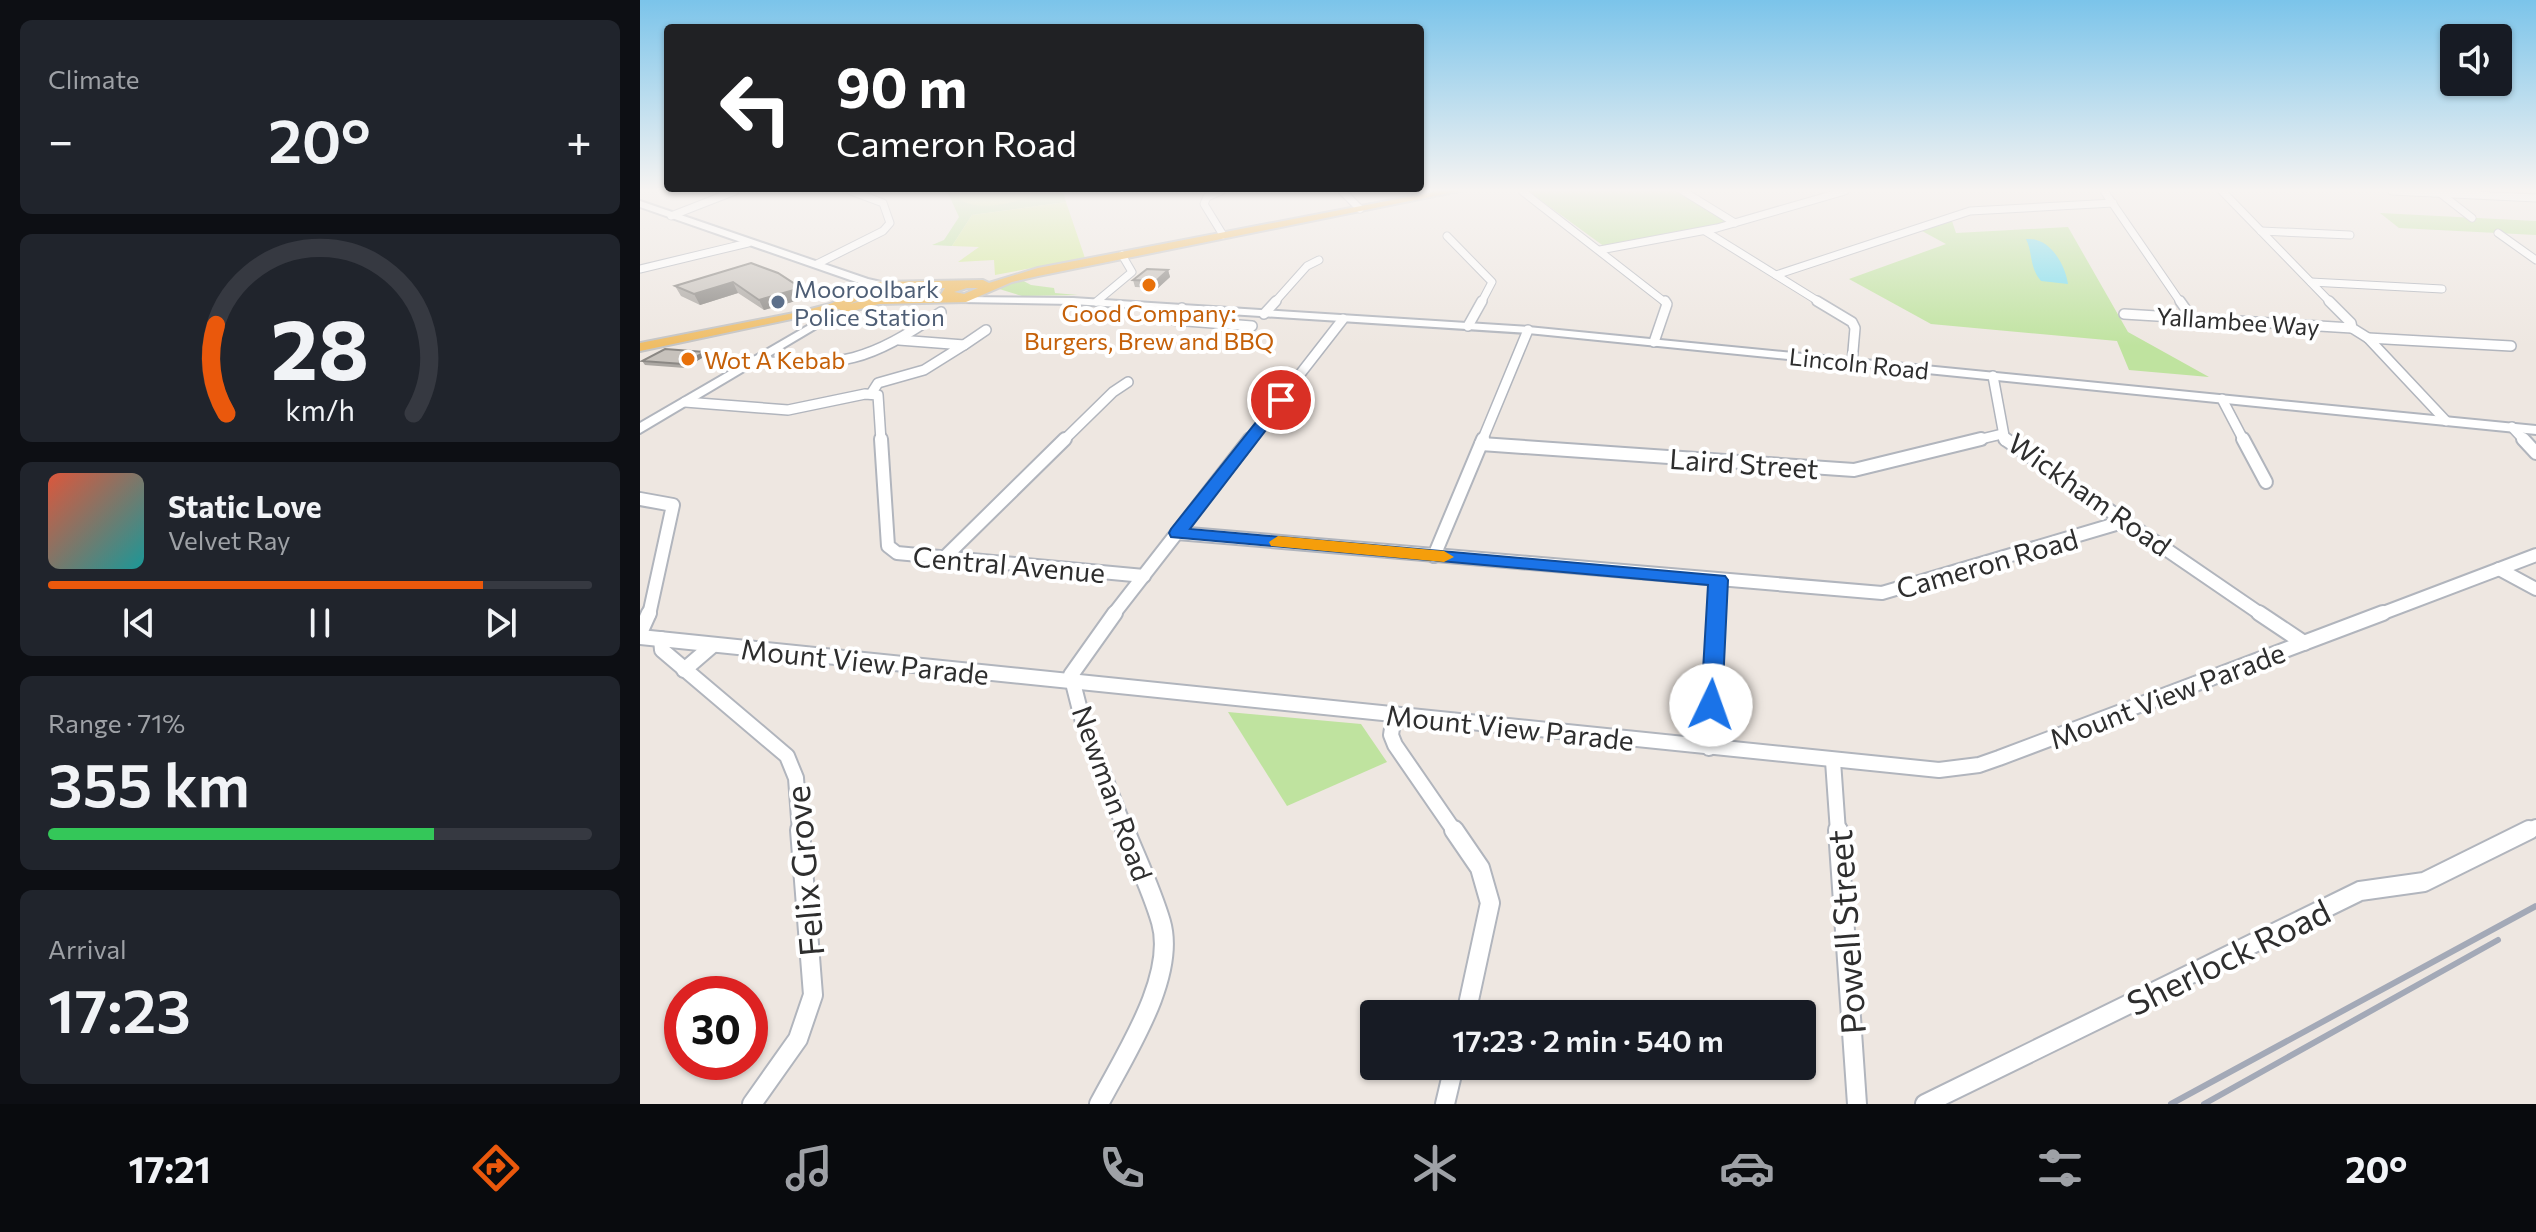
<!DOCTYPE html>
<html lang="en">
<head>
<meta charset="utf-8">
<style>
  body { margin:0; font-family:Commissioner,sans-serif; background:#20242c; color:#f1f3f6; height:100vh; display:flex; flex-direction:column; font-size:30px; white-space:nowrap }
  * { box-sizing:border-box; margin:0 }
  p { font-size:26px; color:#9ea1a6 }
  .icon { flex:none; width:44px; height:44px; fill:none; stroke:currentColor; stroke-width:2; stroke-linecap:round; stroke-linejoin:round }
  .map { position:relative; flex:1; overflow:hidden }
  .drawer { display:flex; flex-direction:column; gap:20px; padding:20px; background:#0d0f14; width:640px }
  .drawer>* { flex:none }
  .hud { position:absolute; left:24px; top:24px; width:760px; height:168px; border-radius:8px; box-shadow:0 2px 6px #0004; background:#202124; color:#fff; overflow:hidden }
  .fabs { position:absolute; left:1800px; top:24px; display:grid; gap:16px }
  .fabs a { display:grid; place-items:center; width:72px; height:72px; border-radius:8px; background:#171b24; box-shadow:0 2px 6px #0004; font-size:40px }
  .speed { position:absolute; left:24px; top:976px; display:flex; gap:16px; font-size:40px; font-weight:700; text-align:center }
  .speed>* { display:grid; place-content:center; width:104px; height:104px; border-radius:50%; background:#171b24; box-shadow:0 2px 6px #0004; line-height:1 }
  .speed .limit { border:12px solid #d22; background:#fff; color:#111 }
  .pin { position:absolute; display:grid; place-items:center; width:68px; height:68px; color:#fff; margin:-34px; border:4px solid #fff; border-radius:50%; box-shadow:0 2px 8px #0007 }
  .me { position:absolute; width:88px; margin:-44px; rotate:3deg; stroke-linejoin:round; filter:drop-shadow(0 0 6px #0008) }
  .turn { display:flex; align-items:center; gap:28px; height:168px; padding:0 40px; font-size:36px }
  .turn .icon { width:104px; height:104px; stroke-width:2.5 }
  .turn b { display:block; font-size:56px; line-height:68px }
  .big { font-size:60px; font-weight:600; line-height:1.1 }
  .drawer .widget { flex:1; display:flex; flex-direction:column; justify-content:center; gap:12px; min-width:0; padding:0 28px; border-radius:12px; background:#20242c }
  .drawer .dial { align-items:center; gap:0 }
  .dial svg { height:208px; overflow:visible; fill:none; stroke:#363941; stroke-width:7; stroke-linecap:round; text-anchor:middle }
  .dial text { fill:#f1f3f6; stroke:none }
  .song { display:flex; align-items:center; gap:24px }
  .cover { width:96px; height:96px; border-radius:12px; background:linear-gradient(135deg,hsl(10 70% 55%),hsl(180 70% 35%)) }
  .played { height:8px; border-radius:4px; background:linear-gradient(90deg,#ea580c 80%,#363941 80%) }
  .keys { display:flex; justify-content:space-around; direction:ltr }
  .heat { display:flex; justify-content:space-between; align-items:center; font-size:44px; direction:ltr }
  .charge { height:12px; border-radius:6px; background:linear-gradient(90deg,#34c759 71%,#363941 0) }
  .trip { position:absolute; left:720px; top:1000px; width:456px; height:80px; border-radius:8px; background:#171b24; box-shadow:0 2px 6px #0004; font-weight:600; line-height:80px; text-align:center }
  .menu { display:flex; height:128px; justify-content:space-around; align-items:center; background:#090b0e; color:#9ea1a6 }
  .menu .icon { width:56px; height:56px }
  .menu .on { color:#ea580c }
  .menu b { font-size:36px; color:#f1f3f6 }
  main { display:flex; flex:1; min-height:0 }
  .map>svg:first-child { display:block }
  .green { fill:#bfe39f }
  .pitch { fill:#d3ea9b }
  .water { fill:#77dded }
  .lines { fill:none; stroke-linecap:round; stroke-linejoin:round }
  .minor-far4-casing { stroke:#b1b5bd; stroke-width:9 }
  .minor-far3-casing { stroke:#b1b5bd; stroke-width:12 }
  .minor-far2-casing { stroke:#b1b5bd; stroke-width:16 }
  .minor-far1-casing { stroke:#b1b5bd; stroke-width:18 }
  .minor-casing { stroke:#b1b5bd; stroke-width:22 }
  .secondary-casing { stroke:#b1b5bd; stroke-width:4 }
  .primary-casing { stroke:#c4c4c4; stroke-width:4 }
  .minor-far4 { stroke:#fff; stroke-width:7 }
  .minor-far3 { stroke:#fff; stroke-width:9 }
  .minor-far2 { stroke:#fff; stroke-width:12 }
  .minor-far1 { stroke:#fff; stroke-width:14 }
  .minor { stroke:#fff; stroke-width:18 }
  .secondary { fill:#fff; fill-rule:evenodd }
  .primary { fill:#efbd66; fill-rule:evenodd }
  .rail { stroke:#a3a9b7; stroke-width:6 }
  .wall { fill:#aba7a2 }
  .shaded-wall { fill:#8b8884 }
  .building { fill:#c7c2bc; stroke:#8b8884; stroke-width:2 }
  .route { fill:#1a73e8; stroke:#114b97; stroke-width:2 }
  .slow { fill:#f59e0b }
  .food-dot { fill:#e8710a; stroke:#fff; stroke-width:3 }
  .service-dot { fill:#5c6f8a; stroke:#fff; stroke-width:3 }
  .labels { text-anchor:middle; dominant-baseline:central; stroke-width:8; stroke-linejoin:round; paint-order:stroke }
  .far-service-label { font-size:24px; fill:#4e5e75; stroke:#fff; text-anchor:start }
  .far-food-label { font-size:24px; fill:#c56008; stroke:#fff }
  .far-street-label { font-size:24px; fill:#2e2e2e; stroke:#fff }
  .street-label { font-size:28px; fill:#2e2e2e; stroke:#fff }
  .near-street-label { font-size:34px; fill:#2e2e2e; stroke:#fff }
</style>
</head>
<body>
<main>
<section class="drawer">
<div class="widget"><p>Climate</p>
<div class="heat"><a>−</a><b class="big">20°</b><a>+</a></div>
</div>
<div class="widget dial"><svg viewBox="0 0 100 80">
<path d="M14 69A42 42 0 1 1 86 69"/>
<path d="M14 69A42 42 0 0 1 10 35" stroke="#ea580c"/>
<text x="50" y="56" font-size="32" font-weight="700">28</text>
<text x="50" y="72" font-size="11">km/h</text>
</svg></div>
<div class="widget">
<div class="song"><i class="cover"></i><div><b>Static Love</b><p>Velvet Ray</p></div></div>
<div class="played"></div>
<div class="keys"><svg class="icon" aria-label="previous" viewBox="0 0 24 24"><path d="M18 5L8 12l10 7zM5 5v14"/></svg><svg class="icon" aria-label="pause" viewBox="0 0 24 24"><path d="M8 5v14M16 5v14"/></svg><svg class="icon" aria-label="next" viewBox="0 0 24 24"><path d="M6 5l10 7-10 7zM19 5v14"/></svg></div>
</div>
<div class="widget"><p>Range · 71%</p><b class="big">355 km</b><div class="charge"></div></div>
<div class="widget"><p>Arrival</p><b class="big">17:23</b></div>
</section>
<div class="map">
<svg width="1896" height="1104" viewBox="0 0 1896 1104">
  <rect width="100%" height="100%" fill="#eee7e1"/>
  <g class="green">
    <path d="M307 191H423L426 202 332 215 312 246 292 245 304 240 319 217Z"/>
    <path d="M888 191H1036L1090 222 965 247Z"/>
    <path d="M1740 213 1896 221V235L1759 228Z"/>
    <path d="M1312 221 1316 233 1428 227 1488 332 1569 377 1489 370 1477 341 1291 324 1209 279 1306 244 1282 231Z"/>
    <path d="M378 278 391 285 414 288 415 293 438 295 382 296 356 288Z"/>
    <path d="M588 712 721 724 747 762 647 806Z"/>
  </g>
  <g class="pitch">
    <path d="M320 191H404C381 201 342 214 319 199Z"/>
    <path d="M426 202 445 258 355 275 354 260 318 262 339 247 312 246 332 215Z"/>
  </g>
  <path class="water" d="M1386 239C1409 237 1425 263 1428 284L1401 281C1389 267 1393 253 1386 239Z"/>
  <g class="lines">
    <defs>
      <g id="minor-far4">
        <path d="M581 191 567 197 564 204 583 235"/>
        <path d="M702 191 720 209"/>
        <path d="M882 191 1026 303"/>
        <path d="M1043 191 1095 223"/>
        <path d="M1464 191 1541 303"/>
        <path d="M1582 191 1691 303"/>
        <path d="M1752 191 1896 198"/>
        <path d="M1800 193 1832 218"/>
        <path d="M31 216 95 191"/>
        <path d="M1065 231 1181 303"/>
        <path d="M1621 231 1710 235"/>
        <path d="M1858 233 1896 260"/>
        <path d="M807 236 852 282 841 303"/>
        <path d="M960 250 1077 228 1205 191"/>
        <path d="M177 264 243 231 250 223 243 203 211 191"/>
        <path d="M0 269 108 243"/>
        <path d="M1136 275 1330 211 1473 203"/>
        <path d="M1671 282 1802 289"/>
        <path d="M456 302 492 272 482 255"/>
        <path d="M634 303 667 266 679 260"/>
      </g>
      <g id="minor-far3">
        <path d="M1177 301 1212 322 1215 328 1212 363"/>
        <path d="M1540 301 1552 318"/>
        <path d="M1689 301 1711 323 1712 328 1728 338 1806 421"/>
        <path d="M542 308 533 320 612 326"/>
        <path d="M624 314 636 301"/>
        <path d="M1484 314 1712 328"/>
        <path d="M828 326 842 301"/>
        <path d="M1728 338 1871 346"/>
        <path d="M1014 342 1027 304 1025 301"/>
        <path d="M324 345 346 330"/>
        <path d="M115 361C204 367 227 362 301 312"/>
        <path d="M1353 376 1365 441"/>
        <path d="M231 394 238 383 284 370 324 345 259 340"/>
        <path d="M1582 399 1604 441"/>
        <path d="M45 402 148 410 225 394 238 395 241 441"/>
        <path d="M1872 427 1885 441"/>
        <path d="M423 441 473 392 488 382"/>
        <path d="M608 441 703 319"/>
        <path d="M842 441 888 330"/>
        <path d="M1333 441 1362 434"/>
      </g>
      <g id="minor-far2">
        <path d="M241 439 248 546 257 553 504 576"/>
        <path d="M1365 439 1622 615"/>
        <path d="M1603 439 1626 482"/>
        <path d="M1883 439 1896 453"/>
        <path d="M841 444 1214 470 1341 439"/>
        <path d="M0 499 33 505 9 615"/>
        <path d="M537 533 1242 593 1486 521"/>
        <path d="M794 556 843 439"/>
        <path d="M305 557 425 439"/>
        <path d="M1859 569 1896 589"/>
        <path d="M473 615 610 439"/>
        <path d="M1076 615 1078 580"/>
        <path d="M1738 615 1896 555"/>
      </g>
      <g id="minor-far1">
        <path d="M475 613 431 675 443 722 486 832"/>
        <path d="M1619 613 1664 643"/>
        <path d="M0 633 9 613"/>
        <path d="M0 637 1299 770 1339 765 1359 758 1743 613"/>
        <path d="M21 639 22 650 147 756 156 778 160 832"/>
        <path d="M44 670 73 645"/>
        <path d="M754 715 751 735 755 745 815 832"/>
        <path d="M1069 748 1076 613"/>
        <path d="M1193 761 1198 832"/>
        <path d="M1885 832 1896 827"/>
      </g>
      <g id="minor">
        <path d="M814 830 840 868 850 903 826 1014"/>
        <path d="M1198 830 1217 1104"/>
        <path d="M112 1104 158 1039 173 995 160 830"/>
        <path d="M459 1104C484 1056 537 977 521 922 512 891 497 860 485 830"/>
        <path d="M805 1104 814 1066"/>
        <path d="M1285 1104 1720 891 1784 882 1889 830"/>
      </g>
      <g id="secondary">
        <path d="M0 201 228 279 254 285 249 288 222 284 0 207Z"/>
        <path d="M317 297 433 298 888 327 1896 426V434L888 333 433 304 321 302 316 299Z"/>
        <path d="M181 318 187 321 185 323 0 433V423Z"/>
      </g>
      <path id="primary" d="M799 191H819L398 276 372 282 326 302 239 304 205 313 199 309 0 351V343L159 312 190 304 238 282 343 280 349 283 398 268ZM305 288 300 296 237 297 210 304 240 290ZM327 288H338L324 294 314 292Z"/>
    </defs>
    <use href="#minor-far4" class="minor-far4-casing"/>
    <use href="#minor-far3" class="minor-far3-casing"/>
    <use href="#minor-far2" class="minor-far2-casing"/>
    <use href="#minor-far1" class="minor-far1-casing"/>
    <use href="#minor" class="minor-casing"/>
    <use href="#secondary" class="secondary-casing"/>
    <use href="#primary" class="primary-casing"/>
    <use href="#minor-far4" class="minor-far4"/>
    <use href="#minor-far3" class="minor-far3"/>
    <use href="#minor-far2" class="minor-far2"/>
    <use href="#minor-far1" class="minor-far1"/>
    <use href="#minor" class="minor"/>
    <use href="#secondary" class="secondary"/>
    <use href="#primary" class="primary"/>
    <g class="rail">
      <path d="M1531 1104 1896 906"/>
      <path d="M1564 1104 1858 940"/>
    </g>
  </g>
  <g class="wall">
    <path d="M111 263 161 288 166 298 124 310 98 293 60 305 41 296 35 286Z"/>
    <path d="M528 270 530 277 518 288 495 287 493 280Z"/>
    <path d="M67 355 45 368 5 365 2 361Z"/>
  </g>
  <g class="shaded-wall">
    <path d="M528 270 530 277 518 288 516 281Z"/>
    <path d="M93 282 98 293 60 305 54 294Z"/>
    <path d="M161 288 166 298 124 310 119 300Z"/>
    <path d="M65 352 67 355 45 368 43 364Z"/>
  </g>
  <g class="building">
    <path d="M111 263 138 273 161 288 119 300 93 282 54 294 35 286Z"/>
    <path d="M507 269 528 270 516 281 493 280Z"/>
    <path d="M25 349 65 352 43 364 2 361Z"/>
  </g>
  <linearGradient id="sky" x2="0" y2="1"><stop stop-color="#7bc4ea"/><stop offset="0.55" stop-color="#f7f4f2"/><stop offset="1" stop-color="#f7f4f2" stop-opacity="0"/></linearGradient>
  <rect width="1896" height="346" fill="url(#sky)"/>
  <path class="route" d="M641 396 649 400 550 529 1085 576 1088 580 1082 705 1079 710H1064L1061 705 1068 585 531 537 529 533 531 529 636 397Z"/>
  <path class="slow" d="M638 536 804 551 814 557 804 562 631 546 629 542Z"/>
  <g class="food-dot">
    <circle cx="509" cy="285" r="8"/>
    <circle cx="48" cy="359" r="8"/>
  </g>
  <circle class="service-dot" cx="138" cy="302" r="8"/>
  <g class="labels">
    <g class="far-service-label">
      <text x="154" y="288">Mooroolbark<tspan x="154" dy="28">Police Station</tspan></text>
    </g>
    <g class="far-food-label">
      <text x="509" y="312">Good Company:<tspan x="509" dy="28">Burgers, Brew and BBQ</tspan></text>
      <text x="64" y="359" text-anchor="start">Wot A Kebab</text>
    </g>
    <g class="far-street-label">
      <text transform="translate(1598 321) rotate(4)">Yallambee Way</text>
      <text transform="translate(1219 363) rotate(6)">Lincoln Road</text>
    </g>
    <g class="street-label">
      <text transform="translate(1104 463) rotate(4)">Laird Street</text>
      <text transform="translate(1450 494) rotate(35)">Wickham Road</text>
      <text transform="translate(1347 563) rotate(-16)">Cameron Road</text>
      <text transform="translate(369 564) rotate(5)">Central Avenue</text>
      <text transform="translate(225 661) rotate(6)">Mount View Parade</text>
      <text transform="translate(1527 695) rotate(-21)">Mount View Parade</text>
      <text transform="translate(870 727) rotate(6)">Mount View Parade</text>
      <text transform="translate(473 793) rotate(70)">Newman Road</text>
    </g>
    <g class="near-street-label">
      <text transform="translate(163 871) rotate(-95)">Felix Grove</text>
      <text transform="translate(1205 932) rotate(-94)">Powell Street</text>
      <text transform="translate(1588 956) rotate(-26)">Sherlock Road</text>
    </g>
  </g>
</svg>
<div class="fabs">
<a><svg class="icon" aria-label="sound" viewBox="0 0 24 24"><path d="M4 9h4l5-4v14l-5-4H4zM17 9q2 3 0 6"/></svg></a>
</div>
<div class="speed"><div class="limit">30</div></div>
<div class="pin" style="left:641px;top:400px;background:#d93025"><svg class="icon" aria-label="arrive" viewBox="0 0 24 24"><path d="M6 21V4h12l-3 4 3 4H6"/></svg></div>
<svg class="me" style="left:1071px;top:705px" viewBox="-20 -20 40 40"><circle r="19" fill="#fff"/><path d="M0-13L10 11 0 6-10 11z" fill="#1a73e8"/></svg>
<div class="trip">17:23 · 2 min · 540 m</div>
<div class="hud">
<div class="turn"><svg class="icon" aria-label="left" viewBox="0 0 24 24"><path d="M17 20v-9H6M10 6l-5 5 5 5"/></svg><div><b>90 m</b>Cameron Road</div></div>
</div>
</div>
</main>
<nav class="menu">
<b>17:21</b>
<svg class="icon on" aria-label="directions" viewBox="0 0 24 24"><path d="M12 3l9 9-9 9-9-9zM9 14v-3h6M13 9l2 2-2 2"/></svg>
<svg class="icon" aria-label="music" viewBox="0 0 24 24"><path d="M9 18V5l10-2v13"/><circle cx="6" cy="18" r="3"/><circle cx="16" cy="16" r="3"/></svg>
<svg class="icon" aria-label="phone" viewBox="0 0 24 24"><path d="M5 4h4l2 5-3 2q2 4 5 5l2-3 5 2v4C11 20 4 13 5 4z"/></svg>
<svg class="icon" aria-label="climate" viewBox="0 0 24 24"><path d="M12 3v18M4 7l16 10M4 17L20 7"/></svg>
<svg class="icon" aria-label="car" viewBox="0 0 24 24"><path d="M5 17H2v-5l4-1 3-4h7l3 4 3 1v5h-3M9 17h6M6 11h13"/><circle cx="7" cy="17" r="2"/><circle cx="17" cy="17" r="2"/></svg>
<svg class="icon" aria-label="filters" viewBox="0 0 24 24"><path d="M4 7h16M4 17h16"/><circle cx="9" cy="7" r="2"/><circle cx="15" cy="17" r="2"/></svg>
<b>20°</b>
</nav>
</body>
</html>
